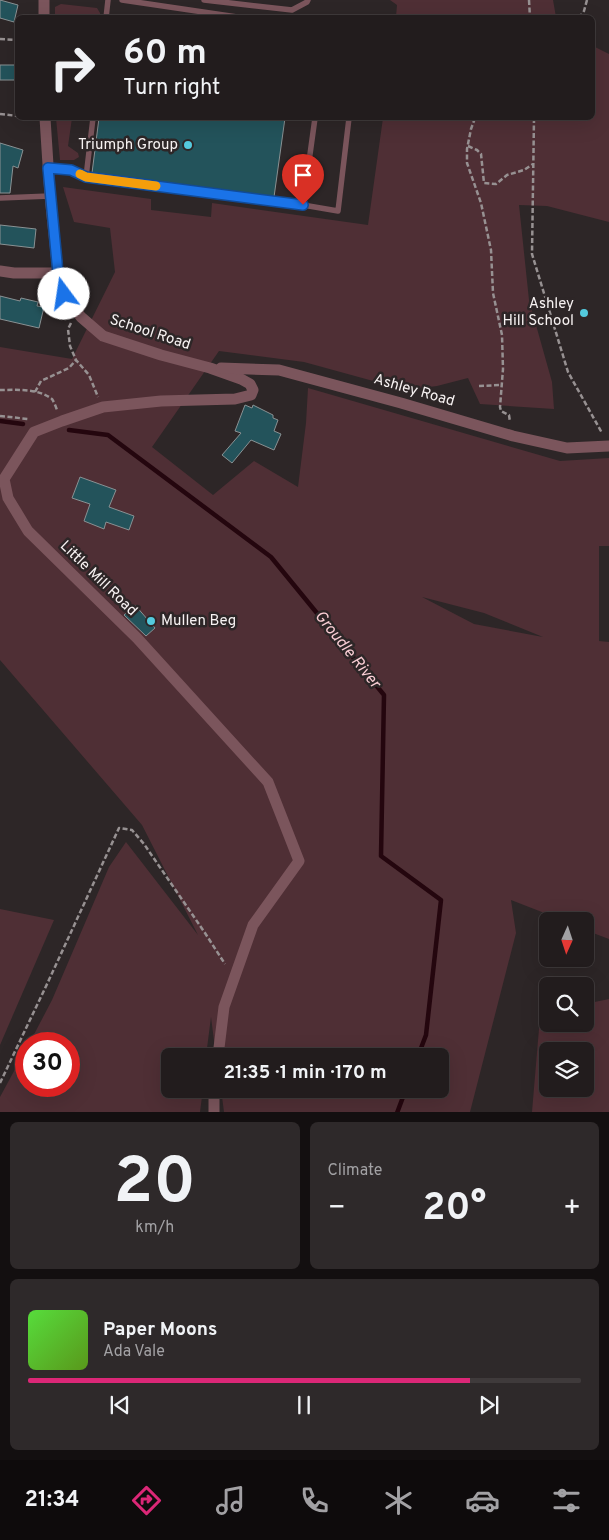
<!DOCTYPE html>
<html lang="en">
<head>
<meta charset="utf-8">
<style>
  body { margin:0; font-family:Overpass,sans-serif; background:#2e292a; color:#f1f3f6; height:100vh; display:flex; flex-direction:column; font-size:19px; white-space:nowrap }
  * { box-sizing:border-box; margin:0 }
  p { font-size:16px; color:#a2a1a4 }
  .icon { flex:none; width:28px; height:28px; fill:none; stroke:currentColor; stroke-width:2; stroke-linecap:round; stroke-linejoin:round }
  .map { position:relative; height:1112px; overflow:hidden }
  .panel { display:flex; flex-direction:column; gap:10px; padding:10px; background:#130f10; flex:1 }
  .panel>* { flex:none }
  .banner { position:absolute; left:15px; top:15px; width:580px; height:105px; border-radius:8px; box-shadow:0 5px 20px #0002,0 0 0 1px #3f3a3b; background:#221c1d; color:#f1f3f6; overflow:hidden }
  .needle { width:32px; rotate:183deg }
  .buttons { position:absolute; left:539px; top:912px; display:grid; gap:10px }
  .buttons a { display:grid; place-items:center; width:55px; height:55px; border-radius:8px; background:#221c1d; box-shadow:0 5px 20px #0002,0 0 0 1px #3f3a3b; font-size:25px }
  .speed { position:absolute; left:15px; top:1032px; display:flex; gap:10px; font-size:25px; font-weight:700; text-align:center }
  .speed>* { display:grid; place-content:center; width:65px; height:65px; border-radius:50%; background:#221c1d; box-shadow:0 5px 20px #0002,0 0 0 1px #3f3a3b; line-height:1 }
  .speed .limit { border:8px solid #d22; background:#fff; color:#111 }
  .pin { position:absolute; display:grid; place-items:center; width:42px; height:42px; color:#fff; margin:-51px -21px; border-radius:50% 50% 50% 0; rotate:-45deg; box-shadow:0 0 5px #0007 }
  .pin .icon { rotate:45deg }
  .me { position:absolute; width:55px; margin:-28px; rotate:346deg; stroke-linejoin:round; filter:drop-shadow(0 0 4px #0008) }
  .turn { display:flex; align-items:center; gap:18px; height:105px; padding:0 25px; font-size:22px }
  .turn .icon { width:65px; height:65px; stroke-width:2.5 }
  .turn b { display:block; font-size:35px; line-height:42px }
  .big { font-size:38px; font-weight:700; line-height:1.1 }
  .panel .widget { flex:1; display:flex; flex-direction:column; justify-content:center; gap:8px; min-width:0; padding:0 18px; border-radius:8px; background:#2e292a }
  .panel .dial { align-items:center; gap:0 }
  .dial b { font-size:65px; line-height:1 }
  .song { display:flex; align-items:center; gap:15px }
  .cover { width:60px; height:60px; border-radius:8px; background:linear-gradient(135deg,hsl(110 70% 55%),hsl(90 70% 35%)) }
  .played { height:5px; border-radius:2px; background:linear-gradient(90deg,#db2777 80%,#3f3a3b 80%) }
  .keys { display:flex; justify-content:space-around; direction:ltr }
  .heat { display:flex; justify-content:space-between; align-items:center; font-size:28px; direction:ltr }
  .panel .tiles { flex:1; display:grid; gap:10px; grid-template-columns:1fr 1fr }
  .widget:last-child { grid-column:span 2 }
  .trip { position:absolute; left:161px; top:1048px; width:288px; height:50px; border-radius:8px; background:#221c1d; box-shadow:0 5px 20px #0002,0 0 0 1px #3f3a3b; font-weight:700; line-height:50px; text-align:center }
  .menu { display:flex; height:80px; justify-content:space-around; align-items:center; background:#0e0b0c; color:#a2a1a4 }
  .menu .icon { width:35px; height:35px }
  .menu .current { color:#db2777 }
  .menu b { font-size:22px; color:#f1f3f6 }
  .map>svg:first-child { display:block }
  .green { fill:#4f2f35; fill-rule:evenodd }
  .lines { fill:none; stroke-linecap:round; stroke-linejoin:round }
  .stream { stroke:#24060e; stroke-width:4.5 }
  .building { fill:#23535b; stroke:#899193 }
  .path { stroke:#979192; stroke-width:2.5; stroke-dasharray:5 2.5; stroke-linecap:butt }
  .service { stroke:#7b555c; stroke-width:5.5 }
  .minor { stroke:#7b555c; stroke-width:11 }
  .route-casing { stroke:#114b97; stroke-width:12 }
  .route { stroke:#1a73e8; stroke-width:9 }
  .slow { stroke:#f59e0b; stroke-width:9 }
  .poi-dot { fill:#54cadd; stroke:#2d2627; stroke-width:2 }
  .labels { text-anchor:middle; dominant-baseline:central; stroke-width:5; stroke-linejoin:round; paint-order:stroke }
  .poi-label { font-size:15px; fill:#f7f2f2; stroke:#2d2627; text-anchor:end }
  .street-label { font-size:15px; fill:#f7f2f2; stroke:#2d2627 }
  .water-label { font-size:16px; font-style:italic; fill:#faced5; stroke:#2d2627 }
</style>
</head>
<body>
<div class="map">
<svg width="609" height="1113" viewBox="0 0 609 1113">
  <rect width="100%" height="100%" fill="#2d2627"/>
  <g class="green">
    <path d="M390 0H553L556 17H396L397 5Z"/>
    <path d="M61 4 97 8 100 13V17H55V7Z"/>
    <path d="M593 46 609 54V222L547 206 519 205 529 300 552 382 554 409 480 404 468 378 437 386 406 390 304 362 219 351 152 447 213 495 254 461 298 487 306 423 308 388 560 461 609 458V546H599V641L609 642V939L585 930V921H565L511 900 516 933 470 1112H224L221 1089H440V1056H216L211 1017 206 1056H170V1089H203L200 1112H0V1097L26 1049V1086H69V1044H29L52 1000 109 867 126 842 198 935 142 825 0 660V347L72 359 115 272 110 228 74 222 63 187 151 199V210L211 217 212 203 368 225 383 118H592ZM422 597 484 613 543 637 474 624Z"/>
    <path d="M56 118H72L68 146 78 153 79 157 74 160H60Z"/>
    <path d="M0 909 54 920 0 1045Z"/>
    <path d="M547 997 548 1024H585V1004L609 999V1112H532L541 1005ZM548 1051H585V1089H548Z"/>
  </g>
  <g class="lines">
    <g class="stream">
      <path d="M0 421 23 424"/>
      <path d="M69 430 108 435 271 557 384 695 381 856 441 900 426 1035 418 1056"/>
      <path d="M397 1113 406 1089"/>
    </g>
  </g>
  <g class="building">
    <path d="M0 0 18 5 14 22 0 18Z"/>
    <rect x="0" y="65" width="18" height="15"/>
    <path d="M99 118H285L274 197 92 173Z"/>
    <path d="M0 143 23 150 18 168 13 166 10 193H0Z"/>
    <path d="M0 225 36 229 34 248 0 244Z"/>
    <path d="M0 296 20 301 21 298 38 302 37 306 44 307 39 328 0 319Z"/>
    <path d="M245 405 252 408 253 405 273 415V418L278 420 274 431 281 434 274 450 251 440 232 463 222 455 241 433 235 431Z"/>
    <path d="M80 477 116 490 109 507 134 516 129 530 106 522 104 529 84 521 90 504 72 498Z"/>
    <path d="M135 605 155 628 146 636 124 615Z"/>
  </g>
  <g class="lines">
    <g class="path">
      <path d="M529 0 530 18"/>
      <path d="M579 18 584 11 587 0"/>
      <path d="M0 39 18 40"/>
      <path d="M0 114 18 116"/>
      <path d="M25 118 33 119"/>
      <path d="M475 118 471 129 467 149V163L481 203 491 250 493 293 502 335 503 369 500 407 501 411 509 415 510 422"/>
      <path d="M534 118 532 254 568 372 602 433"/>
      <path d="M468 146 477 150 481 154 484 183 496 184 507 175 524 170 533 164"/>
      <path d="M71 323 68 329 70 346 76 360 89 375 98 397"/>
      <path d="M479 386 501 385"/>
      <path d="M0 390C16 390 38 388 52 399 54 402 56 407 57 410"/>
      <path d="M35 392 41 381 69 368 76 360"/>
      <path d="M0 416 28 419"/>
      <path d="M0 1083 48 982 119 828 132 830 144 844 205 933 225 964"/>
    </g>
    <g class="service">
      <path d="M122 0 244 18"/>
      <path d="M204 0 292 10 307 2 308 0"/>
      <path d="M106 18 108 0"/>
      <path d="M315 118 303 205 338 211 349 118"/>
      <path d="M48 168 71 170 86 177 303 205"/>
      <path d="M86 177 93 118"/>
      <path d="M0 198 50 196"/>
    </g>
    <g class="minor">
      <path d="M44 18V0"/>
      <path d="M45 118 50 196 58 273 64 294 81 317 103 336 161 355 210 368 241 379 250 384 253 390 251 395 235 399 161 401 103 407 62 421 34 432 4 479 8 498 28 531 137 638 268 782 299 861 253 925 224 1007 218 1056"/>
      <path d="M0 271 14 273H58"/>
      <path d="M221 368 279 370 401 403 513 436 567 448 609 446"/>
      <path d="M214 1113V1089"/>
    </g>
  </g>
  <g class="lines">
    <defs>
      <path id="route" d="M64 294 58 273 48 168 71 170 86 177 303 205"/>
    </defs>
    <use href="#route" class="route-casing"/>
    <use href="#route" class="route"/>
    <path class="slow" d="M80 174 86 177 156 186"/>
  </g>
  <g class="poi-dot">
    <circle cx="188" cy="145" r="5"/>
    <circle cx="584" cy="313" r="5"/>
    <circle cx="151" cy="621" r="5"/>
  </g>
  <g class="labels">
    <g class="poi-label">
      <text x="178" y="145">Triumph Group</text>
      <text x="574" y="304">Ashley<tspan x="574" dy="17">Hill School</tspan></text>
      <text x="161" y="621" text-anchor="start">Mullen Beg</text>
    </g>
    <g class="street-label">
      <text transform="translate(150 333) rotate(18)">School Road</text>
      <text transform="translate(414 391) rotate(16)">Ashley Road</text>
      <text transform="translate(98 579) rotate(44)">Little Mill Road</text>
    </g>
    <g class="water-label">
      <text transform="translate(347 650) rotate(51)">Groudle River</text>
    </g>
  </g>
</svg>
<div class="buttons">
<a><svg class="needle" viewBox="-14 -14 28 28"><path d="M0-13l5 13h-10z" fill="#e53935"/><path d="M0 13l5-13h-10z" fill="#a2a1a4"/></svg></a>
<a><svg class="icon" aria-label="search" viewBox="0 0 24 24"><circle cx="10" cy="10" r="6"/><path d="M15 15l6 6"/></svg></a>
<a><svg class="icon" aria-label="layers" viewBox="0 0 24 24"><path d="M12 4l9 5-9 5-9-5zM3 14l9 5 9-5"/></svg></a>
</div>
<div class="speed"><div class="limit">30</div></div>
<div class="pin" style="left:303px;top:205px;background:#d93025"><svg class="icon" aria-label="arrive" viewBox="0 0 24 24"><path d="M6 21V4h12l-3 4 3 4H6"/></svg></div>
<svg class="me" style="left:64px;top:294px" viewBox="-20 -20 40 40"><circle r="19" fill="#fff"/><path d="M0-13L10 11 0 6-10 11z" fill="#1a73e8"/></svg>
<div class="trip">21:35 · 1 min · 170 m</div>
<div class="banner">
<div class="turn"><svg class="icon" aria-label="right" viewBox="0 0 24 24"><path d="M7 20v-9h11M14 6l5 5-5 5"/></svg><div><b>60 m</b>Turn right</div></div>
</div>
</div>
<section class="panel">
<div class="tiles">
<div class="widget dial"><b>20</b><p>km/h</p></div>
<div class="widget"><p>Climate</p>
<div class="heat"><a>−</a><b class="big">20°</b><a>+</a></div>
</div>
<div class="widget">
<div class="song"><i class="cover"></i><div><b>Paper Moons</b><p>Ada Vale</p></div></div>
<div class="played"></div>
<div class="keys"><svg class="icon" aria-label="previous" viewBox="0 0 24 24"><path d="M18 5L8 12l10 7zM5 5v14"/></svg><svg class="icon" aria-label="pause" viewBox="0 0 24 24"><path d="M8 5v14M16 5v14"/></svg><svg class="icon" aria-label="next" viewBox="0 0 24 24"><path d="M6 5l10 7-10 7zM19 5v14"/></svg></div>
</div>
</div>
</section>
<nav class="menu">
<b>21:34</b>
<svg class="icon current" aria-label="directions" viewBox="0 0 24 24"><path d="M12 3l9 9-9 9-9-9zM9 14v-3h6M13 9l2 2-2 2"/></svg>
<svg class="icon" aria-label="music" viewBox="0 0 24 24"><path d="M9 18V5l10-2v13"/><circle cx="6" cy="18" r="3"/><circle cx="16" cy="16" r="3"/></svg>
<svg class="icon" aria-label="phone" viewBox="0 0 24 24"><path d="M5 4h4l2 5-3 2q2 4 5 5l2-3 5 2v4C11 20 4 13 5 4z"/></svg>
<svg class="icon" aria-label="climate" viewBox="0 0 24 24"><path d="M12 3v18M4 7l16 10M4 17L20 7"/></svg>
<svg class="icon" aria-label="car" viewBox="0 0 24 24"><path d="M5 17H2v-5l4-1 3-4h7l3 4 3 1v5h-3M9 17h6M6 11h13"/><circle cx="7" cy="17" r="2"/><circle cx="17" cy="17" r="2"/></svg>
<svg class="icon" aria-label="filters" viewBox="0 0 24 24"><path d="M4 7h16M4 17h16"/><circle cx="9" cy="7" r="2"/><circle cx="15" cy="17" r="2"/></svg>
</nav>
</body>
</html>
